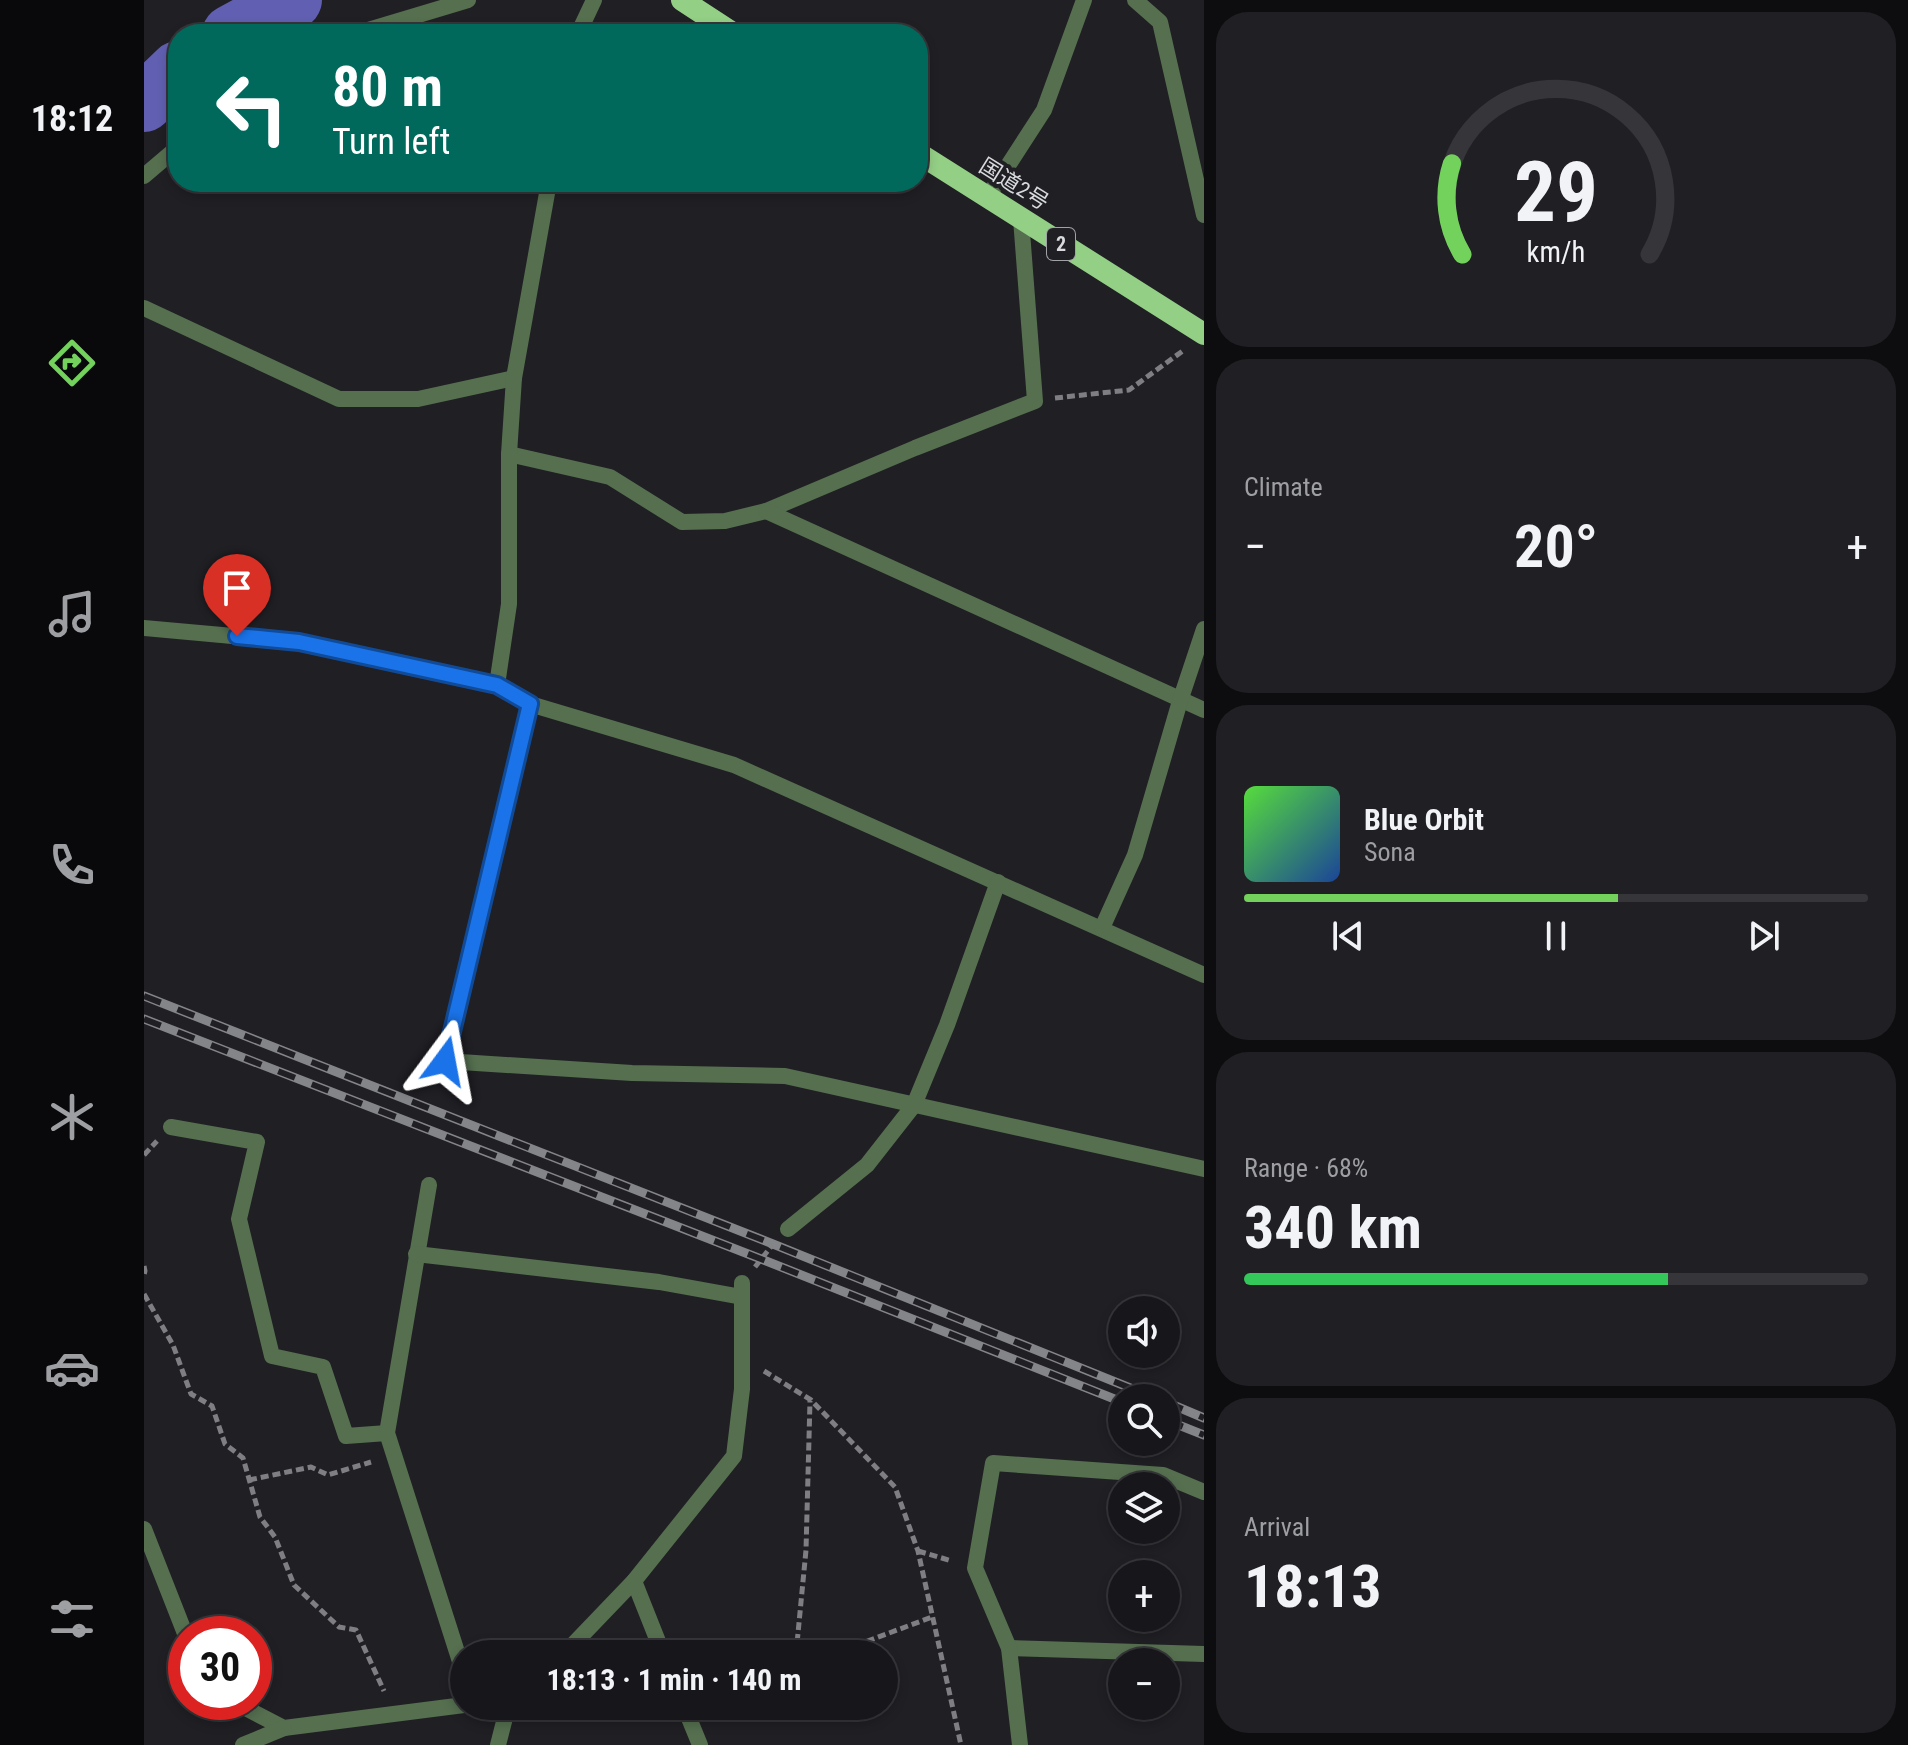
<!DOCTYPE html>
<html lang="en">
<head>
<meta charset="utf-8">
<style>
  body { margin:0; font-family:"Roboto Condensed","Noto Sans JP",sans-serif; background:#202024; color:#f1f3f6; height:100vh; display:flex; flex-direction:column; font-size:30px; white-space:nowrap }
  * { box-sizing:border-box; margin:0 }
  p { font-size:26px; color:#9e9fa3 }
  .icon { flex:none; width:44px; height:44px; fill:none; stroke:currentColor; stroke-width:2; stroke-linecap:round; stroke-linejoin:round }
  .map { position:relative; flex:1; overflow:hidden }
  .panel { display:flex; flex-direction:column; gap:12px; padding:12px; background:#0d0d0f; width:704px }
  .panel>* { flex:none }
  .top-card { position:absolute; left:24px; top:24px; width:760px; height:168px; border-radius:32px; box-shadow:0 4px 12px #0003,0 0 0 2px #36363a; background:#00695c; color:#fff; overflow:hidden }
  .tools { position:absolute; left:964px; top:1296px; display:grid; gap:16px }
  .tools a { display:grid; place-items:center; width:72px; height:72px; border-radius:50%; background:#17171b; box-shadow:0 4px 12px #0003,0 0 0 2px #36363a; font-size:40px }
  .speed { position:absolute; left:24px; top:1616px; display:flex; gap:16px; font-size:40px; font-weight:700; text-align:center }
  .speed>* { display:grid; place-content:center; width:104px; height:104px; border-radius:50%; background:#17171b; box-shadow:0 4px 12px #0003,0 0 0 2px #36363a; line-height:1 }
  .speed .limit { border:12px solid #d22; background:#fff; color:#111 }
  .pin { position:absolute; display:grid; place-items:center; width:68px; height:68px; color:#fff; margin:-82px -34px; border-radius:50% 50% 50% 0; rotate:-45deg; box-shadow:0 0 8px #0007 }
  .pin .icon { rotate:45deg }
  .me { position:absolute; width:88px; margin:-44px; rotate:13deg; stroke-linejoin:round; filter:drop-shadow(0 0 6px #0008) }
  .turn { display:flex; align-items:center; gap:28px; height:168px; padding:0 32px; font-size:36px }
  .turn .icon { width:104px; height:104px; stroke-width:2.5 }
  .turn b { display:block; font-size:56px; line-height:68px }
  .big { font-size:60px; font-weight:700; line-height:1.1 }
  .panel .card { flex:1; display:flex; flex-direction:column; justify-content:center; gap:12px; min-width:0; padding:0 28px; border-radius:32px; background:#202024 }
  .panel .dial { align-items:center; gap:0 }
  .dial svg { height:208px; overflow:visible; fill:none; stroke:#36363a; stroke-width:7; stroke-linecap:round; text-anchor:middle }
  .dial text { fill:#f1f3f6; stroke:none }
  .song { display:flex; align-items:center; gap:24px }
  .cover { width:96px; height:96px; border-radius:12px; background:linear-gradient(135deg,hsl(110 70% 55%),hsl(220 70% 35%)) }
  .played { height:8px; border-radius:4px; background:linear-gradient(90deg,#73d25c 60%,#36363a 60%) }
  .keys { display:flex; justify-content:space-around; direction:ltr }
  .heat { display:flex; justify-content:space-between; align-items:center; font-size:44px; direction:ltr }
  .charge { height:12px; border-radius:6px; background:linear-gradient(90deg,#34c759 68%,#36363a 0) }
  .trip { position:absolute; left:306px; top:1640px; width:448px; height:80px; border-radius:40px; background:#17171b; box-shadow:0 4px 12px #0003,0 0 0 2px #36363a; font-weight:700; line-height:80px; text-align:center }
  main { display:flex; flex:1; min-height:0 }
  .tab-bar { display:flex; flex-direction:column; width:144px; justify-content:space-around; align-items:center; background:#09090b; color:#9e9fa3 }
  .tab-bar .icon { width:56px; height:56px }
  .tab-bar .on { color:#73d25c }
  .tab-bar b { font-size:36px; color:#f1f3f6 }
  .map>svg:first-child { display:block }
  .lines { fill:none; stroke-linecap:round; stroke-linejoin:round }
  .river { stroke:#615fb1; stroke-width:58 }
  .path { stroke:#7f7f83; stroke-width:5; stroke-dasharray:8 4; stroke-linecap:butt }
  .minor { stroke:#556f4f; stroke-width:16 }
  .trunk { stroke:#94cf86; stroke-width:22 }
  .rail-casing { stroke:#848589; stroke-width:9 }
  .rail { stroke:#1f1f24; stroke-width:6; stroke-dasharray:18; stroke-linecap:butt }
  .route-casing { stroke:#114b97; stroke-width:20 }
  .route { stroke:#1a73e8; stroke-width:14 }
  .labels { text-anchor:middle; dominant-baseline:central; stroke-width:8; stroke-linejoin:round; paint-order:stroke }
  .shield { fill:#1f1f24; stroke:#a1a2a6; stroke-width:2 }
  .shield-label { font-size:20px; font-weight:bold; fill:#d9dadd }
  .street-label { font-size:22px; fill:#d9dadd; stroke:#1f1f24 }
</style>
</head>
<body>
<main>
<nav class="tab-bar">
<b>18:12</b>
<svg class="icon on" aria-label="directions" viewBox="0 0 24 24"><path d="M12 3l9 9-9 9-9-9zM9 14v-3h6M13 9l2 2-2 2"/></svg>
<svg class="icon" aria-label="music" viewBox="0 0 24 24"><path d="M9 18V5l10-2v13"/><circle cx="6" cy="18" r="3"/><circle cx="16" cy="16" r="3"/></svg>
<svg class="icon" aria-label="phone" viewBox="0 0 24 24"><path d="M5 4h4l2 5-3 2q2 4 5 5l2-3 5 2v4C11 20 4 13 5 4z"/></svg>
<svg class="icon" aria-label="climate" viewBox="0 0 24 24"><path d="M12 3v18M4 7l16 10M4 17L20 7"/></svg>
<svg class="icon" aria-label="car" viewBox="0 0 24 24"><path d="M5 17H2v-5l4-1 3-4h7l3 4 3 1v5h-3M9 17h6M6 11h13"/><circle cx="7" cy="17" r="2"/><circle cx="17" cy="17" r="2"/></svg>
<svg class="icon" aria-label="filters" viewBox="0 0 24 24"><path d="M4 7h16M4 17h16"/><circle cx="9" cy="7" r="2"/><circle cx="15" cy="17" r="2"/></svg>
</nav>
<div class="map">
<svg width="1060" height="1745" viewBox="0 0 1060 1745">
  <rect width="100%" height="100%" fill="#1f1f24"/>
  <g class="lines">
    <g class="river">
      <path d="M87 34 149 0"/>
      <path d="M0 103 34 70"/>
    </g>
    <g class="path">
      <path d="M911 398 985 390 1040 350"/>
      <path d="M0 1155 13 1141"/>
      <path d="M0 1266 1 1271 0 1275"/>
      <path d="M611 1267 630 1243"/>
      <path d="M0 1294 29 1345 47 1394 68 1406 81 1444 99 1458 116 1517 131 1537 150 1585 195 1627 212 1630 240 1691"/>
      <path d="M620 1371 667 1400 751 1487 774 1551 817 1745"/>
      <path d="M105 1480 167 1467 184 1475 227 1462"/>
      <path d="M774 1551 808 1561"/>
      <path d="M652 1654 662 1550 666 1401"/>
      <path d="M689 1654 788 1617"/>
    </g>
    <g class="minor">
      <path d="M991 0 1016 22 1060 215"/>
      <path d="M211 34 324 0"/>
      <path d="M434 34 450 0"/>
      <path d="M0 176 34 147"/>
      <path d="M843 198 900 110 940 0"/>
      <path d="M0 308 195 399H274L370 378"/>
      <path d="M365 454 466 477 538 522 581 521 622 511 771 448 891 401 877 219"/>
      <path d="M622 511 1060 710"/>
      <path d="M0 628 155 642 353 685 386 704 590 765 1060 975"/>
      <path d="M353 685 365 604V454L370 378 405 182"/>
      <path d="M386 704 301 1061 488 1073 641 1076 1060 1169"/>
      <path d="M958 928 991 855 1036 701 1060 629"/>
      <path d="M27 1127 113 1142 95 1219 128 1356 179 1367 202 1436 243 1433"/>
      <path d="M285 1185 243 1433 320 1674"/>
      <path d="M644 1229 723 1165 770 1105 803 1025 854 882"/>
      <path d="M272 1254 515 1282 598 1297"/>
      <path d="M0 1529 42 1636"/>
      <path d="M490 1581 519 1654"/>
      <path d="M865 1648 1060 1654"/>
      <path d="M420 1654 490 1581 590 1456 598 1389V1283"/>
      <path d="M90 1702 140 1728 320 1705"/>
      <path d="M540 1706 556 1745"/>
      <path d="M99 1745 140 1728"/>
      <path d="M354 1745 364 1706"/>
      <path d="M876 1745 865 1648 831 1568 849 1463 1019 1475 1060 1492"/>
    </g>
    <g class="trunk">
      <path d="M538 0 590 34"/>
      <path d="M774 153 1060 334"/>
    </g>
    <defs>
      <g id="rail">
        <path d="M0 996 629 1244 1011 1398"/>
        <path d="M0 1019 617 1259 978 1402"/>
        <path d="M1022 1402 1060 1418"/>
        <path d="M1022 1420 1060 1435"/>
      </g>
    </defs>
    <use href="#rail" class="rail-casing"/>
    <use href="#rail" class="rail"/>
  </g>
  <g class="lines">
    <defs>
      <path id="route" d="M93 636 155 642 353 685 386 704 301 1061"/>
    </defs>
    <use href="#route" class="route-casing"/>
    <use href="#route" class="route"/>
  </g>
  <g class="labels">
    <rect class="shield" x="903" y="228" width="28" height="32" rx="6"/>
    <g class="shield-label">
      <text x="917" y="244">2</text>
    </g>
    <g class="street-label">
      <text transform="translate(870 184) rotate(32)">国道2号</text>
    </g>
  </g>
</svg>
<div class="tools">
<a><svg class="icon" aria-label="sound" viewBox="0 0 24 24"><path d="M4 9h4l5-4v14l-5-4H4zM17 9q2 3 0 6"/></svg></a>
<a><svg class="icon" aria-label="search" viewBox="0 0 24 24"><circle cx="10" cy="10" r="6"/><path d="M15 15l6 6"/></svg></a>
<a><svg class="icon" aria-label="layers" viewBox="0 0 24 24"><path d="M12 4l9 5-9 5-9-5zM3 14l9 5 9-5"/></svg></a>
<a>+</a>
<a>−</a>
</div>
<div class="speed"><div class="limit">30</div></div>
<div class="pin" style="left:93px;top:636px;background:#d93025"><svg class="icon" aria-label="arrive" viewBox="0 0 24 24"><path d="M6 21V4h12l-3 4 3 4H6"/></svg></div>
<svg class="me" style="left:301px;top:1061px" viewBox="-20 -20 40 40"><path d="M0-17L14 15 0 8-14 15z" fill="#1a73e8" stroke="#fff" stroke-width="4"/></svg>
<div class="trip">18:13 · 1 min · 140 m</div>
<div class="top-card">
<div class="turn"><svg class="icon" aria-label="left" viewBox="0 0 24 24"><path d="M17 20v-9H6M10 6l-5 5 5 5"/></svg><div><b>80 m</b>Turn left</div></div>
</div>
</div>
<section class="panel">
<div class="card dial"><svg viewBox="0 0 100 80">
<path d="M14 69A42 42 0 1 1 86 69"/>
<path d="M14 69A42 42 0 0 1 10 34" stroke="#73d25c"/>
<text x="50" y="56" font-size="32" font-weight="700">29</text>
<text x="50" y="72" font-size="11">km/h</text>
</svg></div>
<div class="card"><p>Climate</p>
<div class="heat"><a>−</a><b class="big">20°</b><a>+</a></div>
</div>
<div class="card">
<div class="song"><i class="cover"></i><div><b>Blue Orbit</b><p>Sona</p></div></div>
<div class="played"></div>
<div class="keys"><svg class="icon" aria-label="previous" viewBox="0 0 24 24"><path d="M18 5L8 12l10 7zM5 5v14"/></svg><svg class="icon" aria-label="pause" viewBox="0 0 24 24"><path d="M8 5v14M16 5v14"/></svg><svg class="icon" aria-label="next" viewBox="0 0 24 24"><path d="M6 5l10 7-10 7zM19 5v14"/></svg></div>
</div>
<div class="card"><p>Range · 68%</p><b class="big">340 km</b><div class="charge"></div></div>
<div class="card"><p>Arrival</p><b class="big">18:13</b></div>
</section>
</main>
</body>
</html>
